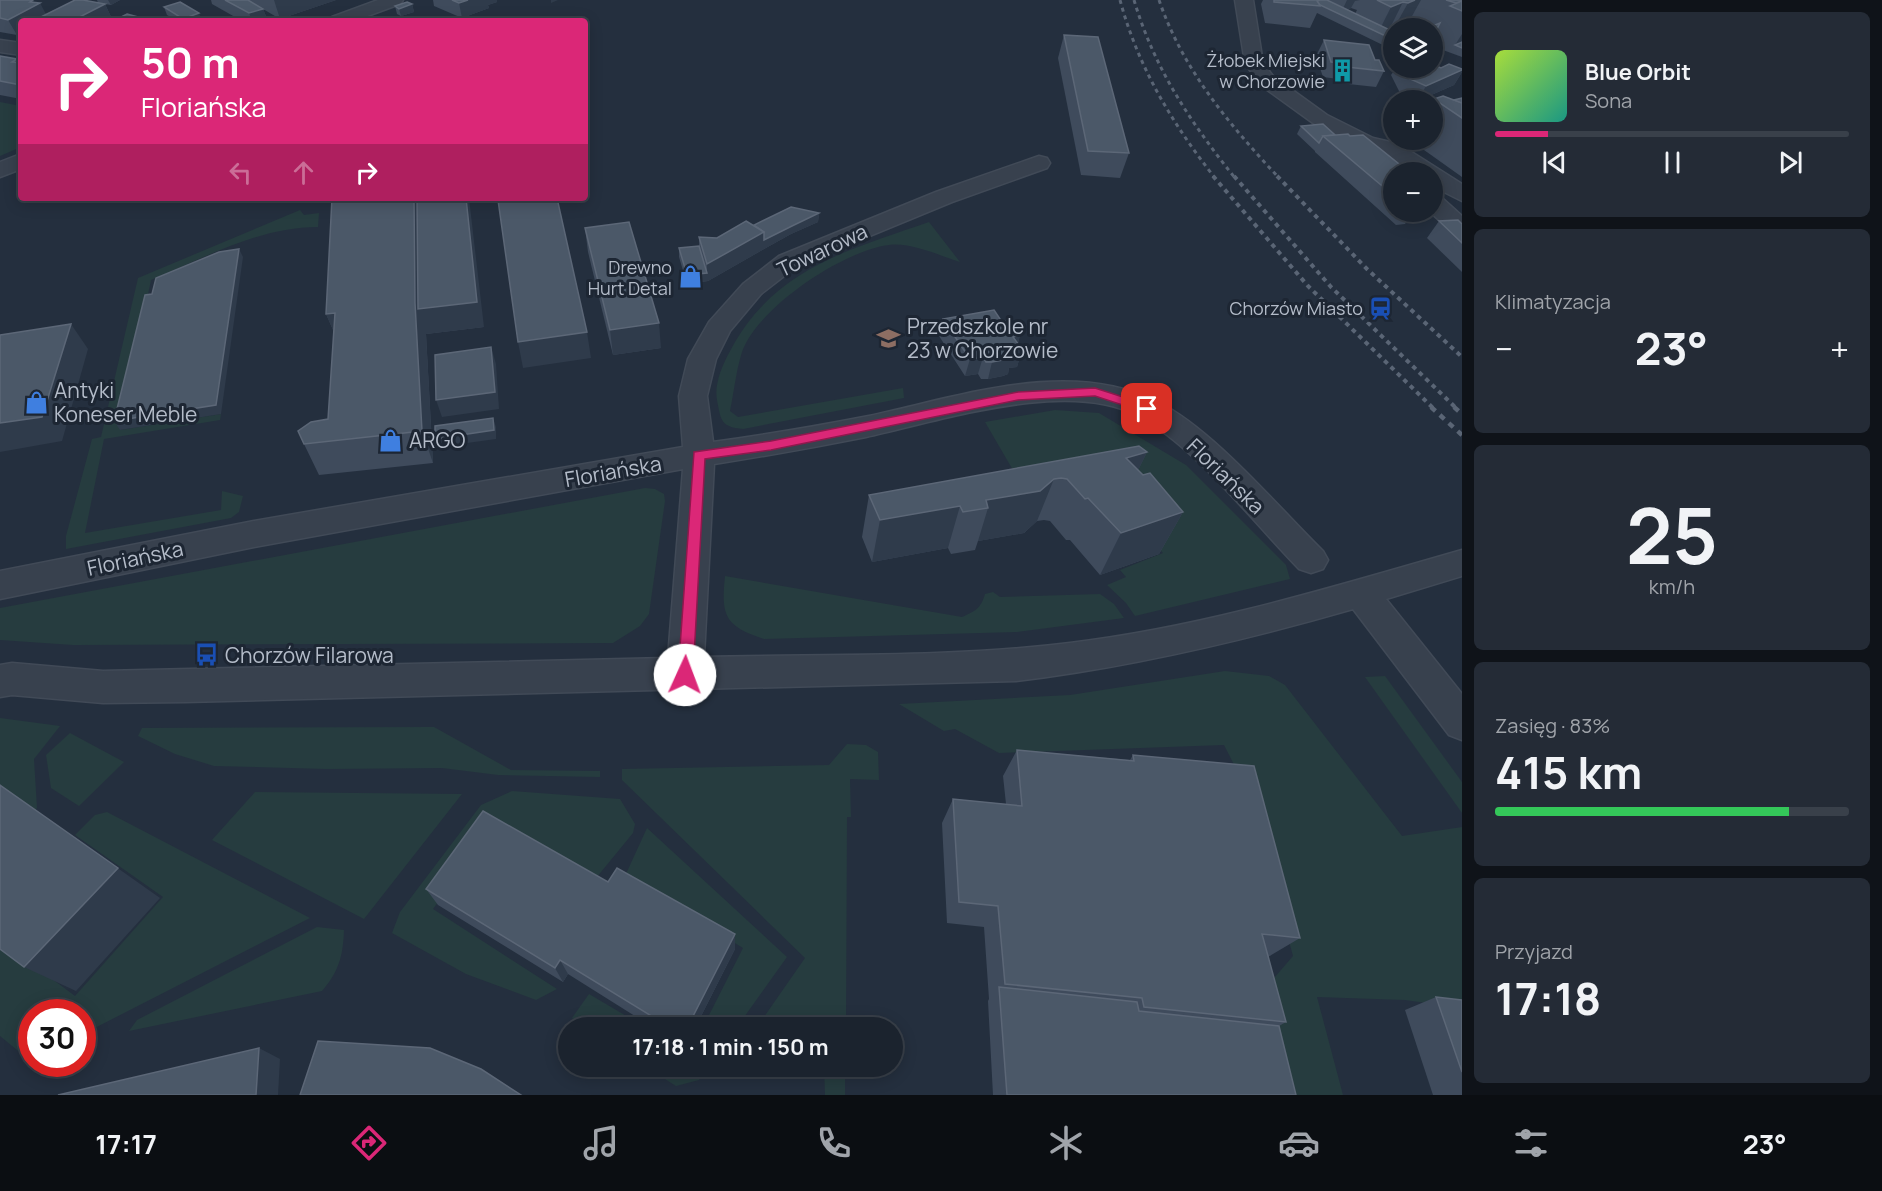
<!DOCTYPE html>
<html lang="pl">
<head>
<meta charset="utf-8">
<style>
  body { margin:0; font-family:Manrope,sans-serif; background:#242b36; color:#f1f3f6; height:100vh; display:flex; flex-direction:column; font-size:22px; white-space:nowrap }
  * { box-sizing:border-box; margin:0 }
  p { font-size:20px; color:#a0a4aa }
  .icon { flex:none; width:33px; height:33px; fill:none; stroke:currentColor; stroke-width:2; stroke-linecap:round; stroke-linejoin:round }
  .map { position:relative; flex:1; overflow:hidden }
  .details { display:flex; flex-direction:column; gap:12px; padding:12px; background:#0f1319; width:420px }
  .details>* { flex:none }
  .guide { position:absolute; left:18px; top:18px; width:570px; height:183px; border-radius:6px; box-shadow:0 3px 15px #0003,0 0 0 2px #39404a; background:#db2777; color:#fff; overflow:hidden }
  .fabs { position:absolute; left:1383px; top:18px; display:grid; gap:12px }
  .fabs a { display:grid; place-items:center; width:60px; height:60px; border-radius:50%; background:#1b232e; box-shadow:0 3px 15px #0003,0 0 0 2px #39404a; font-size:30px }
  .speed { position:absolute; left:18px; top:999px; display:flex; gap:12px; font-size:30px; font-weight:700; text-align:center }
  .speed>* { display:grid; place-content:center; width:78px; height:78px; border-radius:50%; background:#1b232e; box-shadow:0 3px 15px #0003,0 0 0 2px #39404a; line-height:1 }
  .speed .limit { border:9px solid #d22; background:#fff; color:#111 }
  .pin { position:absolute; display:grid; place-items:center; width:51px; height:51px; color:#fff; margin:-26px; border-radius:12px; box-shadow:0 3px 9px #0006 }
  .me { position:absolute; width:66px; margin:-33px; rotate:2deg; stroke-linejoin:round; filter:drop-shadow(0 0 4px #0008) }
  .turn { display:flex; align-items:center; gap:21px; height:126px; padding:0 24px; font-size:27px }
  .turn .icon { width:78px; height:78px; stroke-width:2.5 }
  .turn b { display:block; font-size:42px; line-height:51px }
  .lanes { display:flex; align-items:center; height:57px; padding:0 24px; background:#0003; justify-content:center; gap:30px; direction:ltr }
  .lanes .off { opacity:.35 }
  .big { font-size:45px; font-weight:700; line-height:1.1 }
  .details .widget { flex:1; display:flex; flex-direction:column; justify-content:center; gap:9px; min-width:0; padding:0 21px; border-radius:9px; background:#242b36 }
  .details .dial { align-items:center; gap:0 }
  .dial b { font-size:78px; line-height:1 }
  .song { display:flex; align-items:center; gap:18px }
  .cover { width:72px; height:72px; border-radius:9px; background:linear-gradient(135deg,hsl(80 70% 55%),hsl(170 70% 35%)) }
  .played { height:6px; border-radius:3px; background:linear-gradient(90deg,#db2777 15%,#39404a 15%) }
  .keys { display:flex; justify-content:space-around; direction:ltr }
  .heat { display:flex; justify-content:space-between; align-items:center; font-size:33px; direction:ltr }
  .charge { height:9px; border-radius:4px; background:linear-gradient(90deg,#34c759 83%,#39404a 0) }
  .trip { position:absolute; left:558px; top:1017px; width:345px; height:60px; border-radius:30px; background:#1b232e; box-shadow:0 3px 15px #0003,0 0 0 2px #39404a; font-weight:700; line-height:60px; text-align:center }
  .tab-bar { display:flex; height:96px; justify-content:space-around; align-items:center; background:#0b0e12; color:#a0a4aa }
  .tab-bar .icon { width:42px; height:42px }
  .tab-bar .current { color:#db2777 }
  .tab-bar b { font-size:27px; color:#f1f3f6 }
  main { display:flex; flex:1; min-height:0 }
  .map>svg:first-child { display:block }
  .green { fill:#263c3f }
  .lines { fill:none; stroke-linecap:round; stroke-linejoin:round }
  .minor-casing { stroke:#414a57; stroke-width:3 }
  .minor { fill:#38414e; fill-rule:evenodd }
  .rail-far2 { stroke:#5a6575; stroke-width:3; stroke-dasharray:4 4; stroke-linecap:butt }
  .rail-far1 { stroke:#5a6575; stroke-width:4; stroke-dasharray:4.5 4.5; stroke-linecap:butt }
  .rail { stroke:#5a6575; stroke-width:4.5; stroke-dasharray:6 6; stroke-linecap:butt }
  .wall { fill:#3f4b5c; fill-rule:evenodd }
  .shaded-wall { fill:#2f3b4b }
  .building { fill:#4b5868; stroke:#5c6777; stroke-width:1.5 }
  .route { fill:#db2777; stroke:#8e194d; stroke-width:1.5 }
  .labels { text-anchor:middle; dominant-baseline:central; stroke-width:6; stroke-linejoin:round; paint-order:stroke }
  .far-poi-label { font-size:18px; fill:#b4bcc9; stroke:#1d2633; text-anchor:end }
  .street-label { font-size:21px; fill:#b4bcc9; stroke:#1d2633 }
  .poi-label { font-size:21px; fill:#b4bcc9; stroke:#1d2633; text-anchor:start }
</style>
</head>
<body>
<main>
<div class="map">
<svg width="1462" height="1095" viewBox="0 0 1462 1095">
  <rect width="100%" height="100%" fill="#242f3e"/>
  <g class="green">
    <path d="M0 102 21 106V147L0 156Z"/>
    <path d="M300 210 304 215 319 213 318 227C259 227 204 258 151 280L120 430 221 414 220 420 104 439 85 533 221 510 222 491 243 496 239 512 231 518 66 549V536L92 439 101 437 138 278Z"/>
    <path d="M929 222 960 262C940 256 911 242 889 245 844 250 757 308 742 352 736 371 734 392 730 411L738 417 903 388 904 398 743 429C721 427 721 421 717 400 714 385 722 366 729 353 772 269 846 251 929 222Z"/>
    <path d="M1055 410 1099 413 1186 465 1286 565 1290 579 1135 616 1126 603 1107 585 1126 577 1120 570 1163 553 1127 514 1031 501 985 422Z"/>
    <path d="M645 488 655 489 664 494 665 501 649 614 640 626 613 643 73 645 0 640V608Z"/>
    <path d="M725 576 962 617C976 611 981 608 985 594L993 592 1000 597 1100 594 1114 604 1124 618 1017 632 764 639C724 626 721 615 725 576Z"/>
    <path d="M1225 671 1269 676 1285 685 1402 836 1462 827V1008L1405 1000 1317 997 1343 1095H1295L1269 984 1293 956 1249 794 1224 745 999 753 955 729 944 731 899 704 1070 695Z"/>
    <path d="M1385 676 1462 782V813L1365 677Z"/>
    <path d="M0 718 60 726 34 759 37 808 20 824 0 810Z"/>
    <path d="M434 727 511 770 600 771V777L498 775 442 768 327 769 214 766 175 754 138 736 142 728Z"/>
    <path d="M70 733 124 762 79 806 51 788 46 755Z"/>
    <path d="M847 744 866 745 878 752 879 780 850 779 851 817H847L846 1027H757L805 958 622 780V769L829 765Z"/>
    <path d="M512 791 620 799 635 824 633 833 592 883 491 829 433 909 557 989 536 1000 466 974 392 933 400 912 481 805Z"/>
    <path d="M255 792 462 794 364 919 212 840Z"/>
    <path d="M107 812 310 918 83 1034 82 1012H32L31 1053 23 1055 0 1036V940L75 996 163 897 75 835 95 815Z"/>
    <path d="M647 828 787 957 737 1027H703L743 948 625 876Z"/>
    <path d="M317 927 344 930C343 956 339 971 322 991L129 1031 137 1020Z"/>
    <path d="M589 994 645 1027H586L572 1018Z"/>
    <path d="M646 1067 709 1066V1067L699 1080 676 1086Z"/>
    <path d="M824 1067H845V1095H825Z"/>
  </g>
  <g class="lines">
    <defs>
      <g id="minor">
        <path d="M378 0H403L400 4 354 21H329L332 17Z"/>
        <path d="M1235 0H1253L1263 63 1273 76 1327 115 1373 138 1399 144 1462 184V201L1432 186V172H1413L1384 154 1358 148 1313 123 1259 84 1245 63Z"/>
        <path d="M0 40 21 43V55L0 52Z"/>
        <path d="M21 154V169L0 177V162Z"/>
        <path d="M1039 156 1047 158 1050 163 1047 168 952 202 797 266 761 294 730 331 716 359 707 396 713 442C765 435 817 426 869 416 959 397 1070 357 1158 402 1214 430 1277 506 1323 551L1328 560 1323 569 1311 573 1299 569C1253 522 1196 447 1138 416 1067 378 941 421 866 437 816 447 765 456 714 464L704 657C826 654 950 658 1070 643 1204 627 1333 587 1462 550V576L1386 599 1462 694V740L1449 735 1353 609C1242 641 1131 667 1016 681L185 702 103 703 12 695 0 697V665L12 663 103 671 668 658 683 469 254 547 0 599V571L254 521 683 447 679 396 688 359 709 322 743 284 779 256 936 192Z"/>
        <path d="M1432 194 1440 196 1462 216V235L1454 233 1430 212H1432Z"/>
      </g>
    </defs>
    <use href="#minor" class="minor-casing"/>
    <use href="#minor" class="minor"/>
    <g class="rail-far2">
      <path d="M1120 0C1138 67 1172 123 1215 178"/>
      <path d="M1134 0C1154 68 1191 123 1235 178"/>
      <path d="M1159 0C1183 70 1229 124 1279 178"/>
    </g>
    <g class="rail-far1">
      <path d="M1213 176 1308 286 1433 408"/>
      <path d="M1234 176 1331 287 1456 408"/>
      <path d="M1277 176 1367 269 1462 357"/>
    </g>
    <g class="rail">
      <path d="M1431 407 1462 435"/>
      <path d="M1454 407 1462 414"/>
    </g>
  </g>
  <g class="wall">
    <path d="M0 0 35 2 46 14 98 3 97 0H120L111 5 105 4 112 19 108 21H21L17 35 0 32Z"/>
    <path d="M211 0H336L280 19 263 9 268 21H242L212 4Z"/>
    <path d="M433 0H497V2L488 5 489 8 462 18 434 6Z"/>
    <path d="M1263 0H1462V57L1432 46V28L1410 20 1407 25 1399 28H1394V48L1391 49 1317 13 1310 28 1265 23 1261 4ZM1351 8 1357 10 1355 14 1347 10Z"/>
    <path d="M412 4 414 12 401 16 397 14 395 6Z"/>
    <path d="M164 7 202 21H178L167 15Z"/>
    <path d="M1064 35 1129 153 1120 178 1081 175 1058 58Z"/>
    <path d="M1324 40 1375 60 1384 71 1376 87 1339 83 1338 79 1323 77 1316 56Z"/>
    <path d="M0 56 17 59 19 63H21V99L0 95Z"/>
    <path d="M1396 68 1462 69V72L1454 85 1420 100H1414L1400 93 1391 75Z"/>
    <path d="M1462 98V177L1410 140H1432V101L1434 99 1454 100Z"/>
    <path d="M1301 126 1335 135 1394 172V212H1413L1405 224 1396 225 1315 152V151L1297 134Z"/>
    <path d="M819 213 818 222 791 234 764 249 708 281 687 284 679 257V248L699 246V237L717 238 754 225Z"/>
    <path d="M1439 221 1462 224V272L1427 238Z"/>
    <path d="M585 228 661 348 613 355 588 252Z"/>
    <path d="M326 314 484 327 426 334 433 463 319 475 304 444 328 419 334 332Z"/>
    <path d="M943 319 1002 322 1020 335 1018 343 1022 349 1017 367 1009 368 1008 374 1003 376 988 379H981L978 374 965 376 939 336Z"/>
    <path d="M1147 452 1138 470 1183 512 1159 554 1100 575 1070 540H1066L1050 521 1044 520 1037 521 1024 533 978 541 975 550 951 554 948 548 872 562 862 537 869 495Z"/>
    <path d="M1017 750 1130 760 1133 755 1300 938 1268 957 1286 1022 1279 1026 1296 1095H993L988 1001 989 999 984 927 947 923 942 823 953 799 1006 804 1003 776Z"/>
    <path d="M608 882 735 949 695 1028H654L568 974 563 982 438 905 426 889Z"/>
    <path d="M1436 997 1462 1000V1095H1433L1405 1010Z"/>
  </g>
  <g class="shaded-wall">
    <path d="M33 0 36 5 40 3 48 18 35 20 36 21H21V32L17 35 8 20Z"/>
    <path d="M108 0H120L111 5Z"/>
    <path d="M274 0H336L280 19Z"/>
    <path d="M468 0H497V2L488 5 489 8 462 18 459 3Z"/>
    <path d="M551 0H558L551 3Z"/>
    <path d="M1347 0H1360L1355 1 1351 8 1340 15Z"/>
    <path d="M1415 0H1421L1407 25 1399 28H1394L1408 3Z"/>
    <path d="M1403 2 1389 30 1378 33 1391 7Z"/>
    <path d="M105 4 112 19 108 21H72Z"/>
    <path d="M412 4 414 12 401 16 399 9Z"/>
    <path d="M263 9 268 21H252L249 13Z"/>
    <path d="M199 13 202 21H184L183 19Z"/>
    <path d="M1462 34V45H1455Z"/>
    <path d="M1462 70V72L1454 85 1420 100H1418L1426 86Z"/>
    <path d="M414 198H469L484 327 426 334 433 463 422 431 415 303Z"/>
    <path d="M819 213 818 222 791 234 764 249V240L792 226Z"/>
    <path d="M764 232V249L708 281 687 284V275L707 273V264Z"/>
    <path d="M239 249 243 257 221 414 120 430 114 421Z"/>
    <path d="M335 313 340 346 326 314Z"/>
    <path d="M659 323 661 348 613 355 610 330Z"/>
    <path d="M71 324 88 349 62 441 0 452V423Z"/>
    <path d="M587 332 591 358 523 368 518 342Z"/>
    <path d="M1020 335 1016 351 1022 349 1017 367 1009 368 1008 374 1003 376 988 379 992 362 1013 337Z"/>
    <path d="M491 347 496 364 499 409 442 417 436 400Z"/>
    <path d="M983 357 978 374 965 376 970 359Z"/>
    <path d="M493 418 496 427V439L438 447 435 439Z"/>
    <path d="M1147 452 1126 495V458Z"/>
    <path d="M1054 479 1037 521 1024 533 978 541 988 508 986 500Z"/>
    <path d="M960 506 948 548 872 562 880 520Z"/>
    <path d="M1183 512 1159 554 1100 575 1121 533Z"/>
    <path d="M0 785 160 898 76 991 24 967Z"/>
    <path d="M735 934V949L695 1028H687Z"/>
    <path d="M560 960 568 974 563 982 555 968Z"/>
    <path d="M259 1048 280 1059 278 1095H256Z"/>
  </g>
  <g class="building">
    <path d="M0 0H33L30 2 40 3 8 20 0 18Z"/>
    <path d="M75 0H83L105 4 72 21H41L35 20Z"/>
    <path d="M225 0H248L263 9 249 13Z"/>
    <path d="M452 0H468L459 3Z"/>
    <path d="M1274 0H1317L1320 6 1274 2Z"/>
    <path d="M1320 0H1327L1394 32V40L1320 5 1317 1Z"/>
    <path d="M1377 0H1415L1408 3 1403 2 1391 7Z"/>
    <path d="M1446 0H1462V1L1456 3Z"/>
    <path d="M1462 1V11L1450 6Z"/>
    <path d="M180 2 199 13 183 19 164 7Z"/>
    <path d="M407 2 412 4 399 9 395 6Z"/>
    <path d="M127 14 153 21H119L115 20Z"/>
    <path d="M1440 23 1433 37H1432V28H1428Z"/>
    <path d="M1416 25 1426 28H1409Z"/>
    <path d="M1064 35 1098 37 1129 153 1088 151Z"/>
    <path d="M1324 40 1369 45 1375 60H1379L1384 71 1347 67 1346 63 1331 62Z"/>
    <path d="M1462 42V48L1455 45Z"/>
    <path d="M0 56 17 59 12 62 21 63V85L0 81Z"/>
    <path d="M1432 64 1441 68 1449 64 1462 69V70L1426 86 1408 78 1404 68H1432Z"/>
    <path d="M1443 96 1462 103V118L1434 99Z"/>
    <path d="M1462 98V103L1454 100Z"/>
    <path d="M1323 124 1335 135 1323 136 1319 143 1301 126Z"/>
    <path d="M1348 134 1350 136 1363 135 1409 172H1394V196L1323 136Z"/>
    <path d="M332 198H414L415 303 422 431 304 444 298 431 311 422 328 419 335 313 326 314Z"/>
    <path d="M417 198H466L477 302 418 309Z"/>
    <path d="M513 198H557L587 332 518 342 498 200Z"/>
    <path d="M791 207 819 213 792 226 764 240V232L754 225Z"/>
    <path d="M1458 220 1462 224V243L1439 221Z"/>
    <path d="M746 221 764 232 707 264 699 237 717 238Z"/>
    <path d="M629 222 659 323 610 330 585 228Z"/>
    <path d="M699 246 707 273 687 275 679 248Z"/>
    <path d="M239 249 216 405 114 421 145 295 152 294 156 278 219 252Z"/>
    <path d="M994 310 1002 322 1009 320 1020 335 1013 337 1022 349 1009 352 1013 357 1008 359 992 362H986L983 357 970 359 943 319Z"/>
    <path d="M71 324 42 417 0 423V335Z"/>
    <path d="M491 347 495 392 436 400 435 355Z"/>
    <path d="M493 418 494 430 435 439V426Z"/>
    <path d="M1139 446 1147 452 1126 458 1143 475 1150 473 1183 512 1121 533 1088 498 1085 499 1067 479 1061 478 1054 479 1040 491 986 500 988 508 963 512 960 506 880 520 869 495Z"/>
    <path d="M1017 750 1134 761 1133 755 1254 766 1300 938 1262 934 1286 1022 1144 1007 1142 998 1005 984 998 906 959 902 953 799 1022 806Z"/>
    <path d="M0 785 118 868 24 967 0 949Z"/>
    <path d="M483 811 608 882 617 868 735 934 687 1028H671L560 960 555 968 426 889Z"/>
    <path d="M999 987 1137 1002 1139 1011 1279 1026 1296 1095H1007Z"/>
    <path d="M1436 997 1462 1000V1072Z"/>
    <path d="M318 1041 430 1048 481 1069 521 1095H300Z"/>
    <path d="M259 1048 256 1095H58Z"/>
  </g>
  <path class="route" d="M1095 388 1151 406 1153 409 1147 413 1095 396 1018 400 771 450 705 459 693 675 685 682 680 680 678 675 694 452 771 441 1018 392Z"/>
  <defs>
    <symbol id="building-bare" viewBox="-9 -9 18 18"><path d="M-4-6H4V6H1V3H-1V6H-4ZM-2.5-4.3h1.7v1.8h-1.7ZM.8-4.3h1.7v1.8H.8ZM-2.5-1h1.7V.8h-1.7ZM.8-1h1.7V.8H.8Z" fill="#0f9aa8" stroke="#1d2633" stroke-width="2.5" paint-order="stroke"/></symbol>
    <symbol id="shop-bare" viewBox="-9 -9 18 18"><path d="M-5-2.5h2.3a2.7 3.5 0 0 1 5.4 0H5L5.5 6h-11ZM-1.5-2.5h3a1.5 2.3 0 0 0-3 0Z" fill="#3f7fe0" stroke="#1d2633" stroke-width="2.5" paint-order="stroke"/></symbol>
    <symbol id="station-bare" viewBox="-9 -9 18 18"><path d="M-3-6H3Q5-6 5-4V2Q5 4 3 4L4.5 6H3L1.5 4h-3L-3 6H-4.5L-3 4Q-5 4-5 2V-4Q-5-6-3-6ZM-3.5-4v3h7v-3ZM-3.5 1v1.5H-2V1ZM2 1v1.5H3.5V1Z" fill="#1a4fb4" stroke="#1d2633" stroke-width="2.5" paint-order="stroke"/></symbol>
    <symbol id="school-bare" viewBox="-9 -9 18 18"><path d="M0-5L7-2L0 1L-7-2ZM-4 1L0 2.5L4 1V4Q0 6-4 4Z" fill="#8d6e63" stroke="#1d2633" stroke-width="2.5" paint-order="stroke"/></symbol>
    <symbol id="bus-bare" viewBox="-9 -9 18 18"><path d="M-5-6H5V4H4V6H2V4H-2V6H-4V4H-5ZM-3.5-4V0h7V-4ZM-3.5 1.2v1.5H-2V1.2ZM2 1.2v1.5H3.5V1.2Z" fill="#1a4fb4" stroke="#1d2633" stroke-width="2.5" paint-order="stroke"/></symbol>
  </defs>
  <g fill-rule="evenodd">
    <use href="#building-bare" x="1326" y="54" width="33" height="33"/>
    <use href="#shop-bare" x="674" y="260" width="33" height="33"/>
    <use href="#station-bare" x="1364" y="292" width="33" height="33"/>
    <use href="#school-bare" x="872" y="322" width="33" height="33"/>
    <use href="#shop-bare" x="20" y="386" width="33" height="33"/>
    <use href="#shop-bare" x="374" y="424" width="33" height="33"/>
    <use href="#bus-bare" x="190" y="638" width="33" height="33"/>
  </g>
  <g class="labels">
    <g class="far-poi-label">
      <text x="1325" y="60">Żłobek Miejski<tspan x="1325" dy="21">w Chorzowie</tspan></text>
      <text x="672" y="267">Drewno<tspan x="672" dy="21">Hurt Detal</tspan></text>
      <text x="1363" y="308">Chorzów Miasto</text>
    </g>
    <g class="street-label">
      <text transform="translate(822 250) rotate(-25)">Towarowa</text>
      <text transform="translate(613 471) rotate(-10)">Floriańska</text>
      <text transform="translate(1226 476) rotate(44)">Floriańska</text>
      <text transform="translate(135 558) rotate(-12)">Floriańska</text>
    </g>
    <g class="poi-label">
      <text x="907" y="326">Przedszkole nr<tspan x="907" dy="24">23 w Chorzowie</tspan></text>
      <text x="54" y="390">Antyki<tspan x="54" dy="24">Koneser Meble</tspan></text>
      <text x="409" y="440">ARGO</text>
      <text x="225" y="655">Chorzów Filarowa</text>
    </g>
  </g>
</svg>
<div class="fabs">
<a><svg class="icon" aria-label="layers" viewBox="0 0 24 24"><path d="M12 4l9 5-9 5-9-5zM3 14l9 5 9-5"/></svg></a>
<a>+</a>
<a>−</a>
</div>
<div class="speed"><div class="limit">30</div></div>
<div class="pin" style="left:1147px;top:409px;background:#d93025"><svg class="icon" aria-label="arrive" viewBox="0 0 24 24"><path d="M6 21V4h12l-3 4 3 4H6"/></svg></div>
<svg class="me" style="left:685px;top:675px" viewBox="-20 -20 40 40"><circle r="19" fill="#fff"/><path d="M0-13L10 11 0 6-10 11z" fill="#db2777"/></svg>
<div class="trip">17:18 · 1 min · 150 m</div>
<div class="guide">
<div class="turn"><svg class="icon" aria-label="right" viewBox="0 0 24 24"><path d="M7 20v-9h11M14 6l5 5-5 5"/></svg><div><b>50 m</b>Floriańska</div></div>
<div class="lanes"><svg class="icon off" aria-label="left" viewBox="0 0 24 24"><path d="M17 20v-9H6M10 6l-5 5 5 5"/></svg><svg class="icon off" aria-label="ahead" viewBox="0 0 24 24"><path d="M12 20V5M6 11l6-6 6 6"/></svg><svg class="icon" aria-label="right" viewBox="0 0 24 24"><path d="M7 20v-9h11M14 6l5 5-5 5"/></svg></div>
</div>
</div>
<section class="details">
<div class="widget">
<div class="song"><i class="cover"></i><div><b>Blue Orbit</b><p>Sona</p></div></div>
<div class="played"></div>
<div class="keys"><svg class="icon" aria-label="previous" viewBox="0 0 24 24"><path d="M18 5L8 12l10 7zM5 5v14"/></svg><svg class="icon" aria-label="pause" viewBox="0 0 24 24"><path d="M8 5v14M16 5v14"/></svg><svg class="icon" aria-label="next" viewBox="0 0 24 24"><path d="M6 5l10 7-10 7zM19 5v14"/></svg></div>
</div>
<div class="widget"><p>Klimatyzacja</p>
<div class="heat"><a>−</a><b class="big">23°</b><a>+</a></div>
</div>
<div class="widget dial"><b>25</b><p>km/h</p></div>
<div class="widget"><p>Zasięg · 83%</p><b class="big">415 km</b><div class="charge"></div></div>
<div class="widget"><p>Przyjazd</p><b class="big">17:18</b></div>
</section>
</main>
<nav class="tab-bar">
<b>17:17</b>
<svg class="icon current" aria-label="directions" viewBox="0 0 24 24"><path d="M12 3l9 9-9 9-9-9zM9 14v-3h6M13 9l2 2-2 2"/></svg>
<svg class="icon" aria-label="music" viewBox="0 0 24 24"><path d="M9 18V5l10-2v13"/><circle cx="6" cy="18" r="3"/><circle cx="16" cy="16" r="3"/></svg>
<svg class="icon" aria-label="phone" viewBox="0 0 24 24"><path d="M5 4h4l2 5-3 2q2 4 5 5l2-3 5 2v4C11 20 4 13 5 4z"/></svg>
<svg class="icon" aria-label="climate" viewBox="0 0 24 24"><path d="M12 3v18M4 7l16 10M4 17L20 7"/></svg>
<svg class="icon" aria-label="car" viewBox="0 0 24 24"><path d="M5 17H2v-5l4-1 3-4h7l3 4 3 1v5h-3M9 17h6M6 11h13"/><circle cx="7" cy="17" r="2"/><circle cx="17" cy="17" r="2"/></svg>
<svg class="icon" aria-label="filters" viewBox="0 0 24 24"><path d="M4 7h16M4 17h16"/><circle cx="9" cy="7" r="2"/><circle cx="15" cy="17" r="2"/></svg>
<b>23°</b>
</nav>
</body>
</html>
